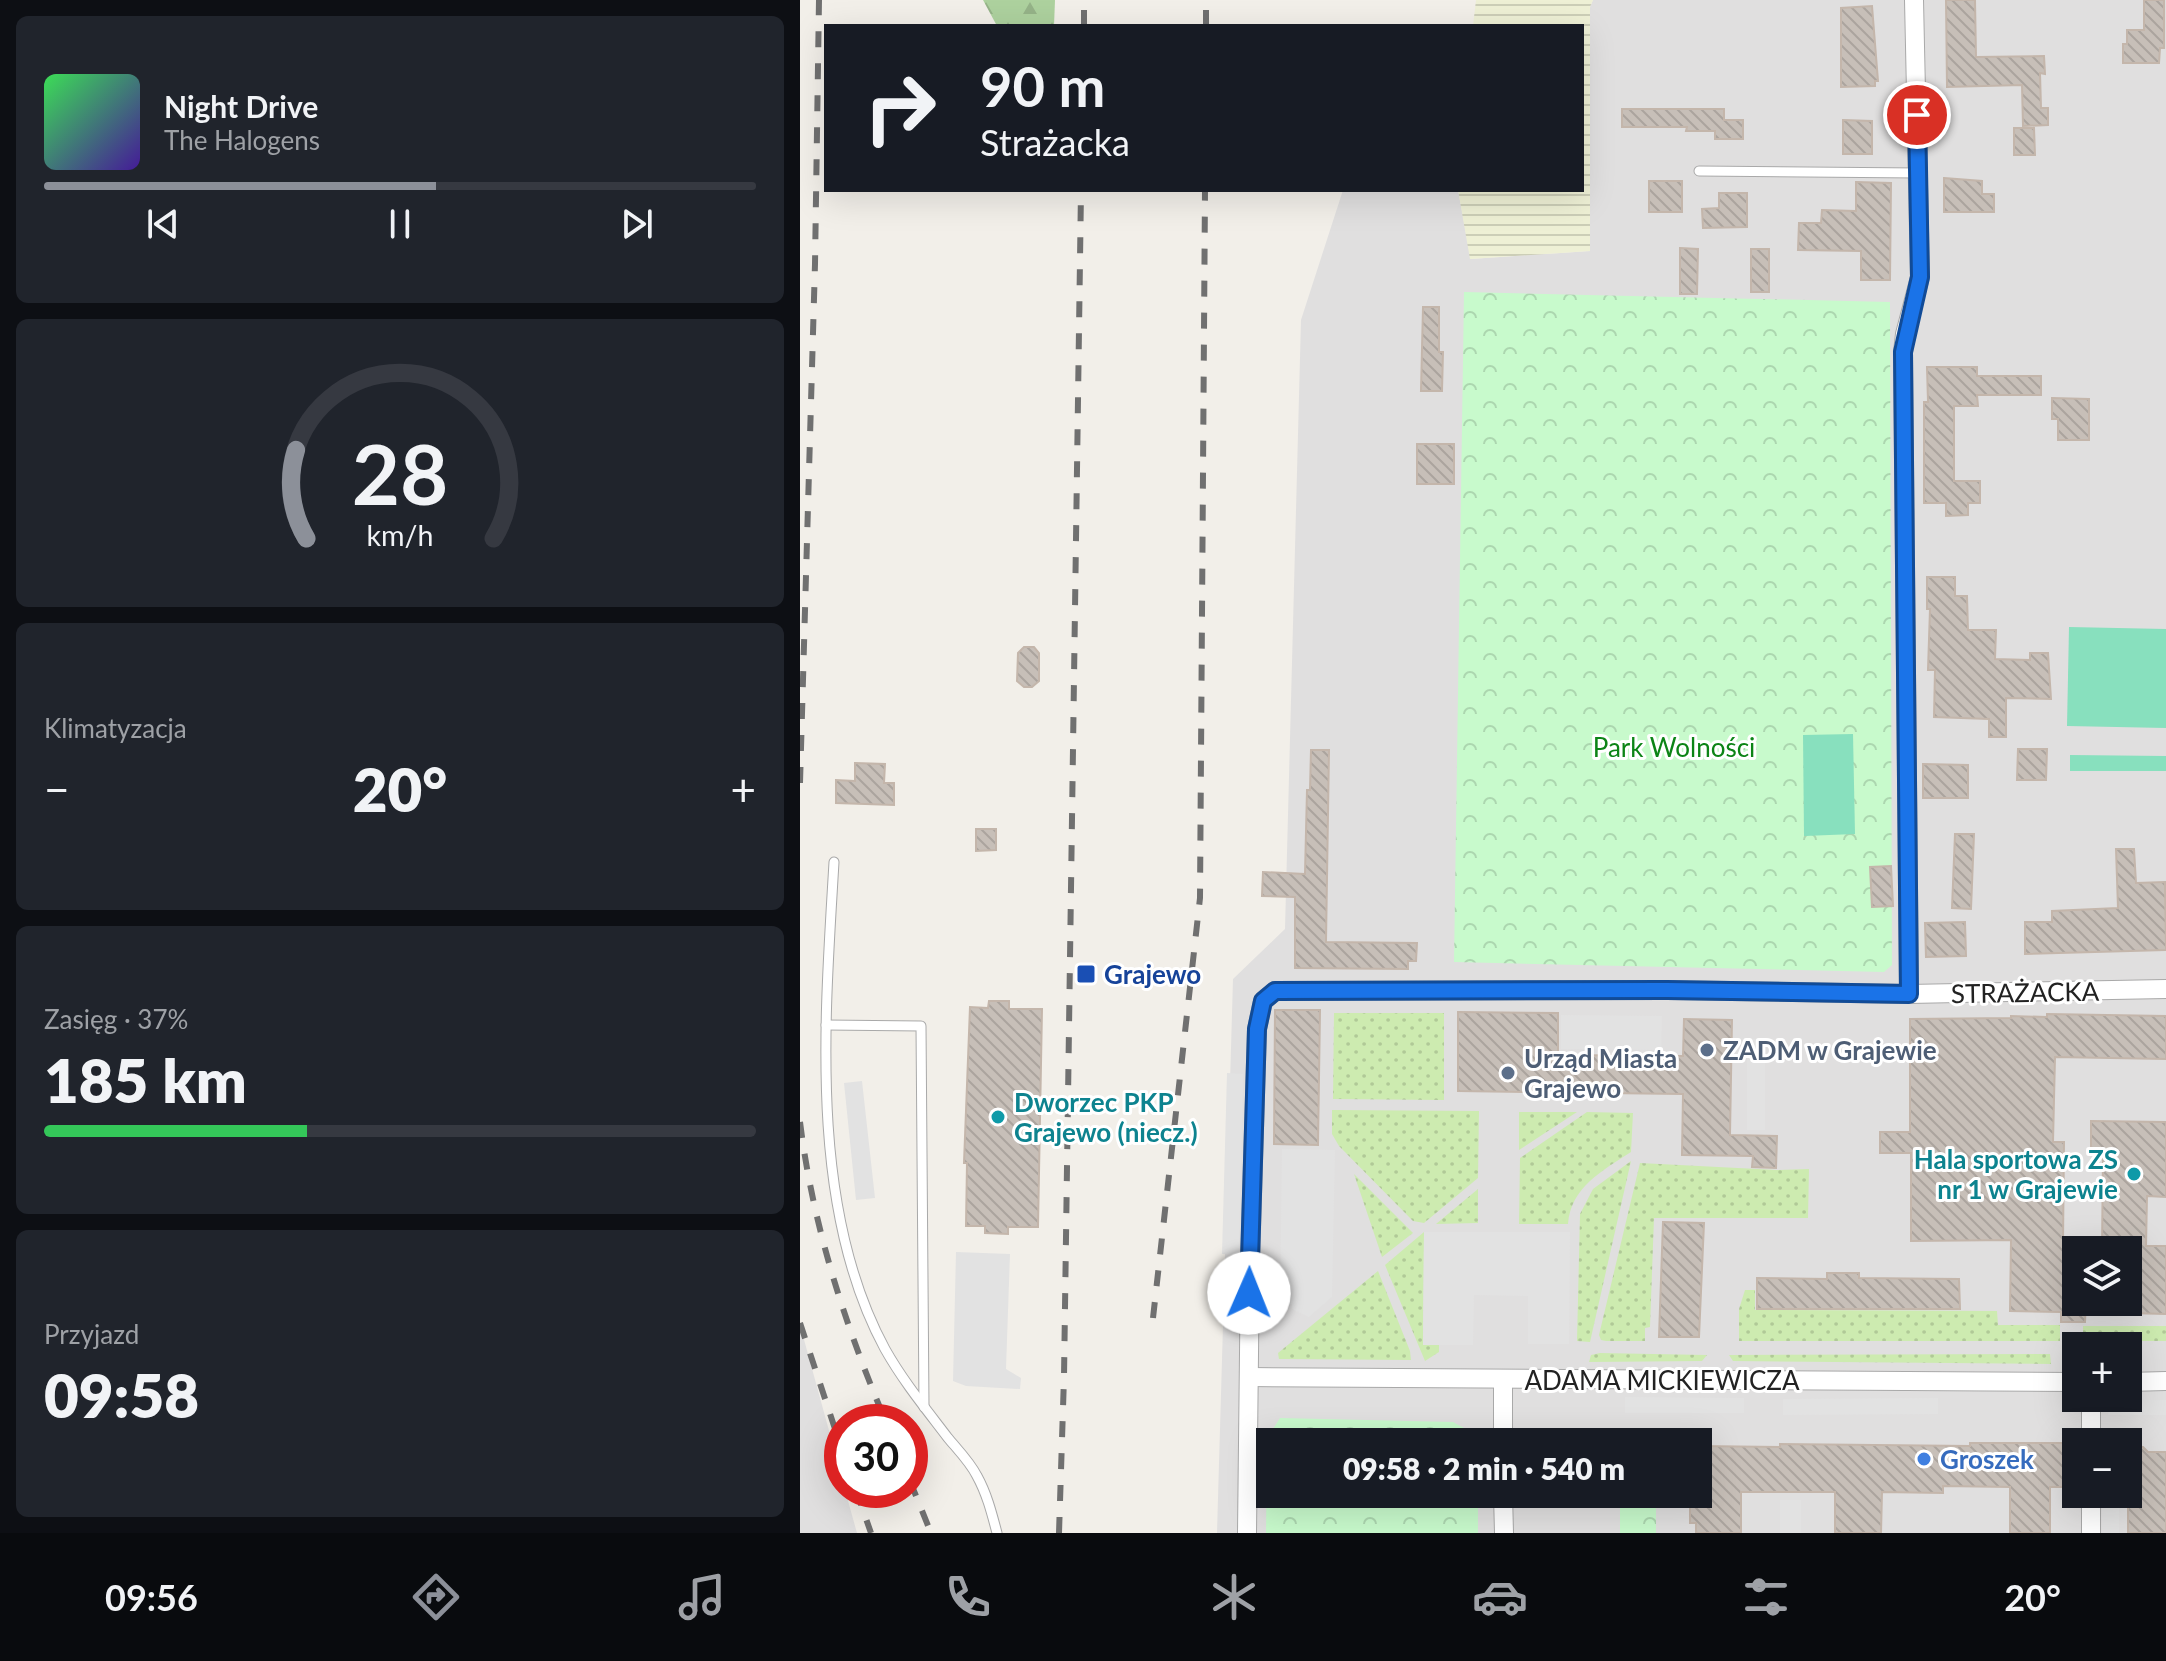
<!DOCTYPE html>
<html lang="pl">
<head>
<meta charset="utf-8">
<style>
  body { margin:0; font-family:Lato,sans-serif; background:#20242c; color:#f1f3f6; height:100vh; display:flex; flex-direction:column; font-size:30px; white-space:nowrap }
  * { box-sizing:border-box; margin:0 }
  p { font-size:26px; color:#9ea1a6 }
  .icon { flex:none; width:44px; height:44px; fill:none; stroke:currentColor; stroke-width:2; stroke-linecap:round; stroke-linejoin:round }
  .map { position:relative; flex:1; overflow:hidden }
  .side { display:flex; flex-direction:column; gap:16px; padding:16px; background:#0d0f14; width:800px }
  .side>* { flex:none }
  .hud { position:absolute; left:24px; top:24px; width:760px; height:168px; border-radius:0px; box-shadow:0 8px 32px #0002; background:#171b24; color:#f1f3f6; overflow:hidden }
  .fabs { position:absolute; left:1262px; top:1236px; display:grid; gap:16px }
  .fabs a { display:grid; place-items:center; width:80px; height:80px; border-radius:0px; background:#171b24; box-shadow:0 8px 32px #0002; font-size:40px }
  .speed { position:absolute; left:24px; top:1404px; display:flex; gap:16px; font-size:40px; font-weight:700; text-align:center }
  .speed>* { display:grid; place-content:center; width:104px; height:104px; border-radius:50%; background:#171b24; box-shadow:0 8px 32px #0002; line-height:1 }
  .speed .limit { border:12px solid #d22; background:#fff; color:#111 }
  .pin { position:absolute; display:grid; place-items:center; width:68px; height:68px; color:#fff; margin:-34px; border:4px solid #fff; border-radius:50%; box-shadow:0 2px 8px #0007 }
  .me { position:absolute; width:88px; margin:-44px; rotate:1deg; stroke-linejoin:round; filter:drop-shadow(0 0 6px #0008) }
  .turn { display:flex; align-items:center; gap:28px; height:168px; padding:0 24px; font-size:36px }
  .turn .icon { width:104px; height:104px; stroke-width:2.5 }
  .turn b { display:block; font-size:56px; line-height:68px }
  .big { font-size:60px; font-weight:800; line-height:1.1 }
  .side .widget { flex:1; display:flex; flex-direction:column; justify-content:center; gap:12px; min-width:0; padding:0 28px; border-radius:12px; background:#20242c }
  .side .dial { align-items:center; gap:0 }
  .dial svg { height:208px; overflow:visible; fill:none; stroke:#363941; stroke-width:7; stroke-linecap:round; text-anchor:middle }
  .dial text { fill:#f1f3f6; stroke:none }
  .song { display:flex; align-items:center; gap:24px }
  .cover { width:96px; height:96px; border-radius:12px; background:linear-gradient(135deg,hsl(130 70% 55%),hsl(260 70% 35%)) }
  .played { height:8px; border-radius:4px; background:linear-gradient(90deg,#8c9099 55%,#363941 55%) }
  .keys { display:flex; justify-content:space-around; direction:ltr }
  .heat { display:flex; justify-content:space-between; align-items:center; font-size:44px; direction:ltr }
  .charge { height:12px; border-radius:6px; background:linear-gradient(90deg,#34c759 37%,#363941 0) }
  .trip { position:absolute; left:456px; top:1428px; width:456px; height:80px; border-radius:0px; background:#171b24; box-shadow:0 8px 32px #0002; font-weight:800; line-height:80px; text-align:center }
  .dock { display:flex; height:128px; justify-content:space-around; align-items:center; background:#090b0e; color:#9ea1a6 }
  .dock .icon { width:56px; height:56px }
  .dock .on { color:#8c9099 }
  .dock b { font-size:36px; color:#f1f3f6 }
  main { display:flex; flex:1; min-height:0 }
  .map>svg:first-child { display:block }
  .residential { fill:#e0dfdf; fill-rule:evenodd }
  .farmland { fill:url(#farmland-rules) }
  .grass { fill:url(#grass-dots) }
  .forest { fill:url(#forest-firs) }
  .park { fill:url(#park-crowns) }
  .pitch { fill:#88e0be }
  .parking { fill:#e2e2e2 }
  .building { fill:url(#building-back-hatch); stroke:#c4b6ab; stroke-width:2 }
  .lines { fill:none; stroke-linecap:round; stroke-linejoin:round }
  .service-casing { stroke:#a9a9a9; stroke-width:11 }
  .minor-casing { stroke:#a9a9a9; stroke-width:20 }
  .service { stroke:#fff; stroke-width:9 }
  .minor { stroke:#fff; stroke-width:18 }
  .rail { stroke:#707070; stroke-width:6; stroke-dasharray:16 16; stroke-linecap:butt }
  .route-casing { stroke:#114b97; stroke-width:20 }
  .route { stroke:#1a73e8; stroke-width:14 }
  .transit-dot { fill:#1a4fb4; stroke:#fff; stroke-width:3 }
  .service-dot { fill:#5c6f8a; stroke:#fff; stroke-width:3 }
  .culture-dot { fill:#0f9aa8; stroke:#fff; stroke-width:3 }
  .shop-dot { fill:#3f7fe0; stroke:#fff; stroke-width:3 }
  .labels { text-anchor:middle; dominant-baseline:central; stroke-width:6; stroke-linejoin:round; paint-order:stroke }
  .park-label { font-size:26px; fill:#0c8416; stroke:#fff }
  .transit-label { font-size:26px; font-weight:bold; fill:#164399; stroke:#fff; text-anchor:start }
  .street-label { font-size:26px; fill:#222; stroke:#fff }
  .service-label { font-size:26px; font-weight:bold; fill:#4e5e75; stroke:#fff; text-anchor:start }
  .culture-label { font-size:26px; font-weight:bold; fill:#0d838f; stroke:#fff; text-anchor:start }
  .shop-label { font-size:26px; font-weight:bold; fill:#366cbe; stroke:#fff; text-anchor:start }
</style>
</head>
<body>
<main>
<section class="side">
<div class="widget">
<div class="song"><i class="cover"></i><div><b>Night Drive</b><p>The Halogens</p></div></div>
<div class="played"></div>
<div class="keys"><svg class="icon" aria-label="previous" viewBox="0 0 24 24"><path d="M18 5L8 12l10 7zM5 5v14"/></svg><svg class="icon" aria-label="pause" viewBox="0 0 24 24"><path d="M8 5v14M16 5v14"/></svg><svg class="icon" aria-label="next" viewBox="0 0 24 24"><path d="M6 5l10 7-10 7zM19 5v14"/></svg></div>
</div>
<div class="widget dial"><svg viewBox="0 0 100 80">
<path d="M14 69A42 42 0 1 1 86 69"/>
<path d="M14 69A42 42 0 0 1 10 35" stroke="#8c9099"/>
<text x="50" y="56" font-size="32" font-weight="700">28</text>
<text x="50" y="72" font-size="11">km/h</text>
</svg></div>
<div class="widget"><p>Klimatyzacja</p>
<div class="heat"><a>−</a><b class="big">20°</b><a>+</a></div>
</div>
<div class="widget"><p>Zasięg · 37%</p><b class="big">185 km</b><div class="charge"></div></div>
<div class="widget"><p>Przyjazd</p><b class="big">09:58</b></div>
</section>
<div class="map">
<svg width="1366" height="1533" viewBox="0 0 1366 1533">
  <defs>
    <pattern id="farmland-rules" width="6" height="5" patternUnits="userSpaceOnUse" patternTransform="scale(2)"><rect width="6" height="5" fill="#eef0d5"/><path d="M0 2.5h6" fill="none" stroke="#ccceb7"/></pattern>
    <pattern id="grass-dots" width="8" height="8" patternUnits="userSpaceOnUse" patternTransform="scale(2)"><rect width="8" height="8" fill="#cdebb0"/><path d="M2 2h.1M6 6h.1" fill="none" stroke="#b0c997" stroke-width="1.8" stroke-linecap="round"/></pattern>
    <pattern id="forest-firs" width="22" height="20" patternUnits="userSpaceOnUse" patternTransform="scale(2)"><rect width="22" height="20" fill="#add19e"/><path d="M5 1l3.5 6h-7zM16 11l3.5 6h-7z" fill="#95b388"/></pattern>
    <pattern id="park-crowns" width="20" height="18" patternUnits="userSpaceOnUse" patternTransform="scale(2)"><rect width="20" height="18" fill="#c8facc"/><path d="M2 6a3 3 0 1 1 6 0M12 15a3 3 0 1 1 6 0" fill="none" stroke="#acd6af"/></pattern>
    <pattern id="building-back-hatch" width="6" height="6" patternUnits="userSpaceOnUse" patternTransform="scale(2)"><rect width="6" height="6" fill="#c7bfb8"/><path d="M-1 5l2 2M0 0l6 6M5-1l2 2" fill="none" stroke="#aba49e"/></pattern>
  </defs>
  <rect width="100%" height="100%" fill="#f2efe9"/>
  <g class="residential">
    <path d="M793 0H1366V1533H417L433 979 485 929 501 320 543 190H658L671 259 790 251V7ZM1276 1250H1328V1302H1276ZM1276 1346H1328V1398H1276ZM470 1442H898V1494H470ZM1276 1442H1328V1494H1276Z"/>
    <path d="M0 1325 42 1478V1490H45L57 1533H0Z"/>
  </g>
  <path class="farmland" d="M676 0H793L790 7V251L670 259 658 190H782V26H673Z"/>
  <g class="grass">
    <path d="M534 1013H644V1100L533 1099Z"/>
    <path d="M532 1110 679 1111 678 1178 624 1223 613 1221 539 1146 532 1134Z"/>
    <path d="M719 1112H777L719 1150Z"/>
    <path d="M787 1112 833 1113 831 1152C802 1171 771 1187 768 1224H719L720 1158Z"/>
    <path d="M831 1161 790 1342 777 1341 780 1214 793 1189Z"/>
    <path d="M840 1163 977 1170 1009 1169 1008 1218H854L850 1327 845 1328V1341H806L801 1340 799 1335Z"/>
    <path d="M554 1174 613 1233 582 1257Z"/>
    <path d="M678 1189V1223L636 1224Z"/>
    <path d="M624 1232 623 1344 639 1345V1352L625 1361 585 1265Z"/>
    <path d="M578 1271 610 1351 611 1360 479 1359 478 1353Z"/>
    <path d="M945 1290H955V1310L1197 1311 1198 1325H1260V1341H939V1309Z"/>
    <rect x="1283" y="1326" width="83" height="15"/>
    <path d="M800 1353 907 1355 902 1361 789 1362 791 1355Z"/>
    <path d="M1250 1354 1251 1364 933 1361 929 1355Z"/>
  </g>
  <path class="forest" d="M183 0H255L254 26H197Z"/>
  <g class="park">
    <path d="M664 292 1090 302 1092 965 1084 972 654 962Z"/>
    <path d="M480 1418 653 1422 677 1435V1442H470V1494H678V1533H466L467 1438Z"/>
    <path d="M856 1494V1533H820V1495Z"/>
  </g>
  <g class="pitch">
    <path d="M1269 627 1366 629V728L1267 726Z"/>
    <path d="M1053 734 1055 834 1004 836 1003 735Z"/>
    <path d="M1270 755 1366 756V771H1270Z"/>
  </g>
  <g class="parking">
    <path d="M761 1015 862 1016 861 1050 761 1049Z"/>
    <rect x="947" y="1039" width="18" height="91"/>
    <path d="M427 1073 443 1074 439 1255 422 1254Z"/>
    <path d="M62 1081 75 1198 56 1200 44 1083Z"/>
    <path d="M482 1149 535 1150 532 1297 509 1317 492 1309V1304H480Z"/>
    <path d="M624 1232H770L769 1344H728V1296L674 1295 673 1345H623Z"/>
    <path d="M156 1252 210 1254 206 1369 221 1378 220 1389 166 1386 153 1381Z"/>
    <path d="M825 1397 944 1398V1413H825Z"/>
    <path d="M1138 1398V1414L983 1415V1399Z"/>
    <path d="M1309 1400H1366V1415H1308Z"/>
    <rect x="1302" y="1494" width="17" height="39"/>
    <rect x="980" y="1500" width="21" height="33"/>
  </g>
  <g class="building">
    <path d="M1146 0H1175L1176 57 1244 56 1245 74 1240 73 1241 108H1248V125L1223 126 1222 85 1147 87Z"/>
    <path d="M1344 0H1364V48H1360L1359 63H1323V44H1327V30H1344Z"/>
    <path d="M1072 6 1078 81H1075V86L1041 87V8Z"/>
    <path d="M822 109H924V120H943V139H915V131H886L887 127H822Z"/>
    <path d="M1043 120 1072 121V154H1043Z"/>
    <path d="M1214 128H1234L1235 155H1214Z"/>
    <path d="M1144 178 1182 181V194H1194V212H1144Z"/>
    <rect x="849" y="181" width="33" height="31"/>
    <path d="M1056 182 1091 183 1090 280H1061V251L998 250 999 223H1021L1022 210 1056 211Z"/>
    <path d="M919 193H947V227L903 228 902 209 919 208Z"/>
    <path d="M880 248 898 249 897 294H880Z"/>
    <rect x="951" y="249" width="18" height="43"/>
    <path d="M623 307H639V352H643L642 391H621Z"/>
    <path d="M1127 367H1177V376H1241V395H1177L1178 406H1154V481H1180V503H1168V515L1146 516V503H1124V402H1128Z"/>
    <path d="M1252 398 1289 399V440H1258V419H1252Z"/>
    <rect x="617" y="444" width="37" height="40"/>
    <path d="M1127 577H1155V596H1167L1168 630H1196L1195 659 1230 660V653H1248L1251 699 1206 698V737H1189V719L1134 717 1135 670H1128L1130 609H1127Z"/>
    <path d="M224 647H234L239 653V681L232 687H224L217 681 218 653Z"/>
    <path d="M1218 749H1247L1246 780H1217Z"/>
    <path d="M511 750H529L526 942 617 943 616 961H608V969L495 968V897L462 896 463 872 505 874 507 790H510Z"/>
    <path d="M55 763 85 764 84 783H94V805L36 803V780L55 781Z"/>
    <path d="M1123 764 1168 765V798H1123Z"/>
    <path d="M176 829H196V850L176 851Z"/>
    <path d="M1155 834H1174L1171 909 1152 908Z"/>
    <path d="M1316 849H1334L1336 883 1365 882 1366 950 1225 954V922H1252V911L1318 908Z"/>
    <path d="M1091 866 1093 906 1072 907 1070 867Z"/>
    <path d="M1165 922 1166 956 1126 957 1125 923Z"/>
    <path d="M189 1001H209V1009H242L238 1227H208V1234L185 1233V1226H166L167 1163H164L170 1007 188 1008Z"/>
    <path d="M475 1010H520L518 1145 474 1144Z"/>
    <path d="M658 1012 758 1013V1055L883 1056 884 1019 932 1020 930 1135 977 1136 976 1168 952 1167 953 1156 882 1155 883 1094 658 1091Z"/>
    <path d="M1247 1014 1366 1016V1059L1255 1057 1253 1142H1264L1263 1244 1276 1245V1302H1286L1285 1322H1261V1312L1210 1311 1211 1240 1111 1241V1153H1080V1132H1110V1019L1211 1018V1016L1247 1017Z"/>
    <path d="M1291 1121 1366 1122V1197L1347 1196 1346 1246H1366V1314L1328 1313V1250H1302L1303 1152H1291Z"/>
    <path d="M863 1222 904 1223 899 1337H859Z"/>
    <path d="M1027 1273H1059V1278L1159 1279 1160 1309H957V1278L1027 1279Z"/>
    <path d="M1170 1443H1273V1487H1250V1533H1210V1487L1143 1486V1493L1082 1492 1081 1533H1035V1492H941V1533H896V1523H890V1502H896L898 1494V1446L980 1447V1444L1170 1446Z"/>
    <path d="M1328 1446 1343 1447 1348 1452H1366V1533H1328Z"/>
  </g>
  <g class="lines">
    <defs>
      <g id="service">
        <path d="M899 171 1118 173"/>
        <path d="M34 862C25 1017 8 1207 85 1349 103 1381 126 1409 148 1438 158 1450 170 1462 177 1476 187 1494 192 1514 197 1533"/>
        <path d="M26 1025 121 1026 124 1407"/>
      </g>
      <g id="minor">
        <path d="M1109 994 1103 352 1105 334 1120 277 1114 0"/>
        <path d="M449 1377 1276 1382"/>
        <path d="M703 1380V1442"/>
        <path d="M1328 1382 1366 1381"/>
        <path d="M1291 1442V1398"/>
        <path d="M703 1494 704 1533"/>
        <path d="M1291 1494V1533"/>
        <path d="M447 1533 450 1264 457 1029 463 1001 475 991 867 990 1109 994 1366 989"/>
      </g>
    </defs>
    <use href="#service" class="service-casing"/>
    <use href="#minor" class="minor-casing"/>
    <use href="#service" class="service"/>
    <use href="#minor" class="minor"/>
    <g class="rail">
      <path d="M284 26V0"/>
      <path d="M406 26V0"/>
      <path d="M0 783 15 264 19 0"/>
      <path d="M0 1122C13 1227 45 1325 86 1422"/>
      <path d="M353 1318 400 898 405 190"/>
      <path d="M0 1323 42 1450"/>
      <path d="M110 1481 131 1533"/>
      <path d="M56 1490 71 1533"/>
      <path d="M259 1533 264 1377 281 190"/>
    </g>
  </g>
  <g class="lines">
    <defs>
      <path id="route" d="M449 1293 457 1029 463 1001 475 991 867 990 1109 994 1103 352 1120 277 1117 115"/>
    </defs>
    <use href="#route" class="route-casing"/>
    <use href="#route" class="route"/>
  </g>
  <rect class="transit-dot" x="276" y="964" width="20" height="20" rx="4"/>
  <g class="service-dot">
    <circle cx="907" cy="1050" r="8"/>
    <circle cx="708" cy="1073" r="8"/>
  </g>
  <g class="culture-dot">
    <circle cx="198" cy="1117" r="8"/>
    <circle cx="1334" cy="1174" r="8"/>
  </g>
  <circle class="shop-dot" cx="1124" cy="1459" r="8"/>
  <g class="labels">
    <g class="park-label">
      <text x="874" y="747">Park Wolności</text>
    </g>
    <g class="transit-label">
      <text x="304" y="974">Grajewo</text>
    </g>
    <g class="street-label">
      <text transform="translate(1225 992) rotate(-1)">STRAŻACKA</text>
      <text x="862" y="1380">ADAMA MICKIEWICZA</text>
    </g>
    <g class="service-label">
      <text x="923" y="1050">ZADM w Grajewie</text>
      <text x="724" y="1058">Urząd Miasta<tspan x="724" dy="30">Grajewo</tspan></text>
    </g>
    <g class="culture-label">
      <text x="214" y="1102">Dworzec PKP<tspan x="214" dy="30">Grajewo (niecz.)</tspan></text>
      <text x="1318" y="1159" text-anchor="end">Hala sportowa ZS<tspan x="1318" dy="30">nr 1 w Grajewie</tspan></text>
    </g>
    <g class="shop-label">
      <text x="1140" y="1459">Groszek</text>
    </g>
  </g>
</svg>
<div class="fabs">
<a><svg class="icon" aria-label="layers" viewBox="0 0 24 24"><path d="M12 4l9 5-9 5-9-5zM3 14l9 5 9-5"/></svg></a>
<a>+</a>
<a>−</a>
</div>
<div class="speed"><div class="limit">30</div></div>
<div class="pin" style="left:1117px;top:115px;background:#d93025"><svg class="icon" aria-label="arrive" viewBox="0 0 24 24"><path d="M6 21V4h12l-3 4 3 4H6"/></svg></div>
<svg class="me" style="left:449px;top:1293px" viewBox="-20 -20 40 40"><circle r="19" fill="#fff"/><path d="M0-13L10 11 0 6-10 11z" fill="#1a73e8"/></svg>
<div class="trip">09:58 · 2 min · 540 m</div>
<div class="hud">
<div class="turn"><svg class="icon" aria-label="right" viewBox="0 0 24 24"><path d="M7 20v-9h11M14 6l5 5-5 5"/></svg><div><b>90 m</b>Strażacka</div></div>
</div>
</div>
</main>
<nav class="dock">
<b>09:56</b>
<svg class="icon on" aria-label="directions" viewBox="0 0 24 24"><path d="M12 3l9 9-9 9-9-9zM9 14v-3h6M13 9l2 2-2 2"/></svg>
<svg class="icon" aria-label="music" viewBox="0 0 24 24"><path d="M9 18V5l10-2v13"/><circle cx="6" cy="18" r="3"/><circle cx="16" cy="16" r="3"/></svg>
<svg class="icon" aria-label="phone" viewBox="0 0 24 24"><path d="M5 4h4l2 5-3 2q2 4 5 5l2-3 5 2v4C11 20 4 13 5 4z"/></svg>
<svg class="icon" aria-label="climate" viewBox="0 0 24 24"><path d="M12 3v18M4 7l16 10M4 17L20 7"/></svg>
<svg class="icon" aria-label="car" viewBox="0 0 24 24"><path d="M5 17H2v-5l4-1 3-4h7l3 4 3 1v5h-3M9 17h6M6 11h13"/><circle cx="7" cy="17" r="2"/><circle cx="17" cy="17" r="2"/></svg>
<svg class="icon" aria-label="filters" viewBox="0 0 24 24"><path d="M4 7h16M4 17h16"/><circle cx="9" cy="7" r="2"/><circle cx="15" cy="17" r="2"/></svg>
<b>20°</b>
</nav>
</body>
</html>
